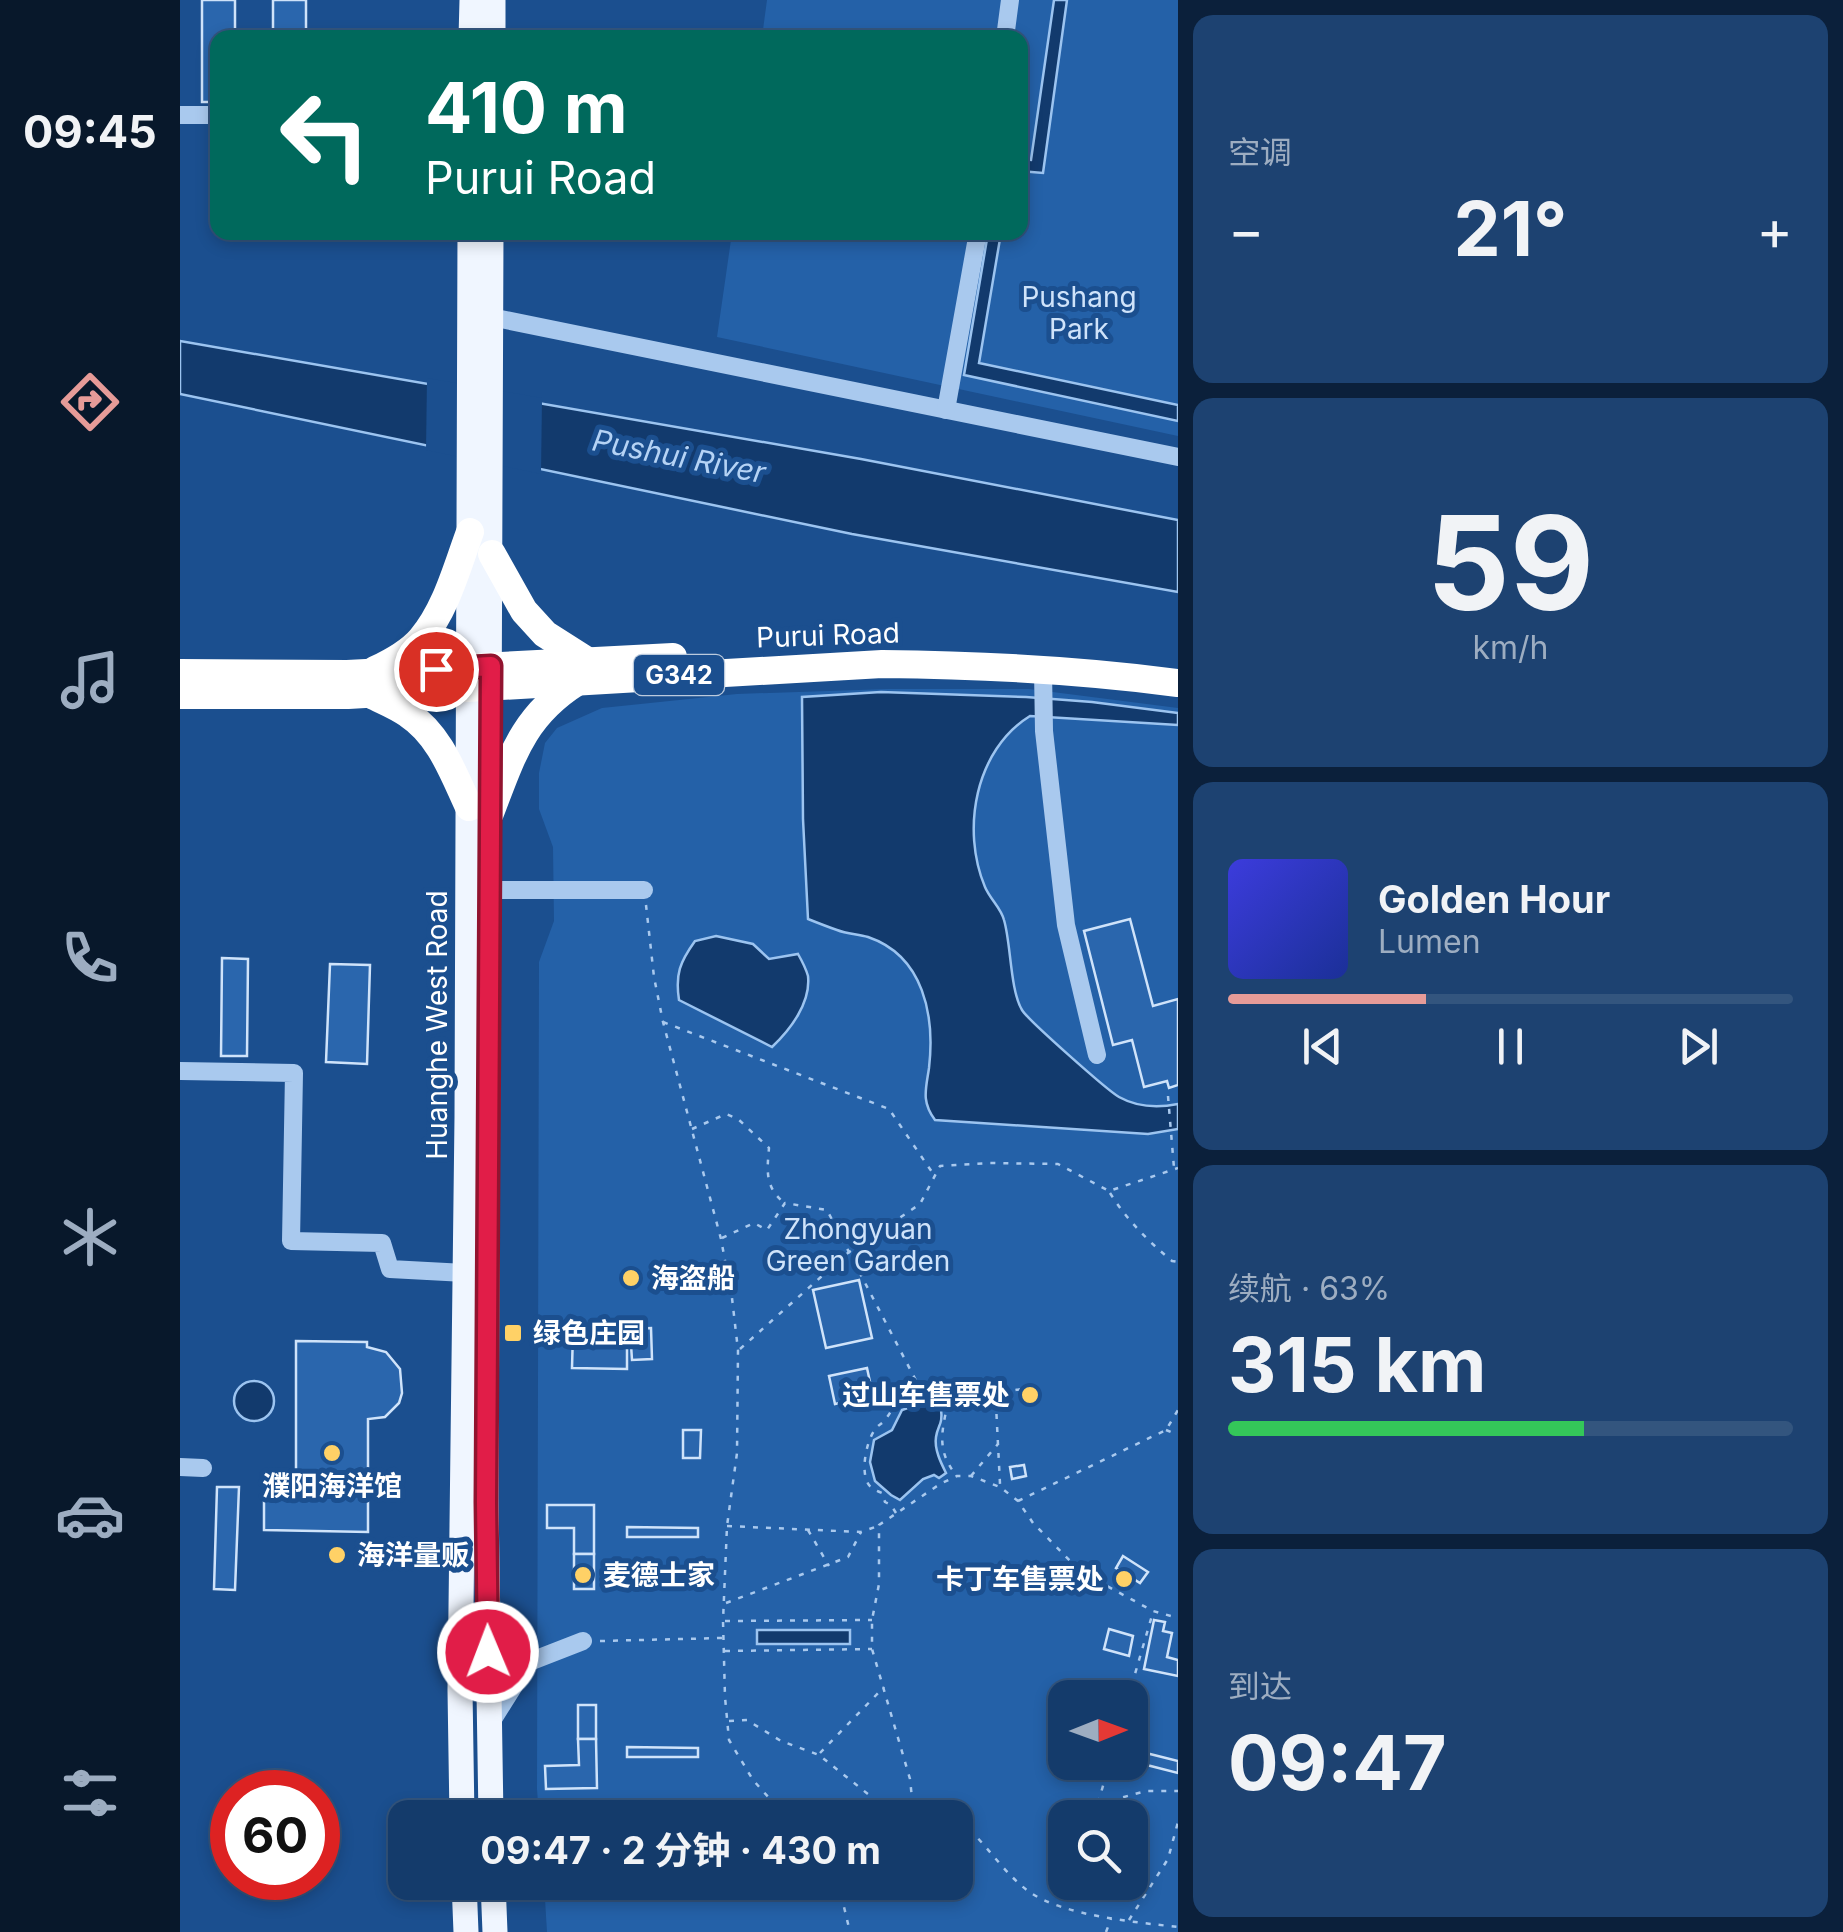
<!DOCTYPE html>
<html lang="zh">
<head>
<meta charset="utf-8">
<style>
  body { margin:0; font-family:Inter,"Noto Sans SC",sans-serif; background:#1d4271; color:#f1f3f6; height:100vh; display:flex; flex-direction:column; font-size:38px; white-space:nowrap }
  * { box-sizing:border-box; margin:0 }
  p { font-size:32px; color:#9dadc1 }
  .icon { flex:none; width:55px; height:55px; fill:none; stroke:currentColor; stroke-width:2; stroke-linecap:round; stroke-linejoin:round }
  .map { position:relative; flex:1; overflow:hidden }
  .side { display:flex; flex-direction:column; gap:15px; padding:15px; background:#0b203b; width:665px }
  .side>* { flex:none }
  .top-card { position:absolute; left:30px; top:30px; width:818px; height:210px; border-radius:20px; box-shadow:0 5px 15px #0003,0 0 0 2px #33557e; background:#00695c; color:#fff; overflow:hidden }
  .needle { width:65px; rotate:89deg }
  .buttons { position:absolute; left:868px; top:1680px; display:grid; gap:20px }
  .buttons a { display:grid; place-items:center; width:100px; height:100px; border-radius:20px; background:#143b6b; box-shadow:0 5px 15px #0003,0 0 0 2px #33557e; font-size:50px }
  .speed { position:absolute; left:30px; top:1770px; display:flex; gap:20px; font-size:50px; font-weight:700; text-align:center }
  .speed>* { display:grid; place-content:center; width:130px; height:130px; border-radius:50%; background:#143b6b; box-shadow:0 5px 15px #0003,0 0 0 2px #33557e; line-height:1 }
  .speed .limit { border:15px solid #d22; background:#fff; color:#111 }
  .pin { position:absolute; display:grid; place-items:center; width:85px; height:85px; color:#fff; margin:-42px; border:5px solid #fff; border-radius:50%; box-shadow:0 2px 10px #0007 }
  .me { position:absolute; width:110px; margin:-55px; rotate:359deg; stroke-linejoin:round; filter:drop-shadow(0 0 8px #0008) }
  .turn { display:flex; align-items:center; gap:35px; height:210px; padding:0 50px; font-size:45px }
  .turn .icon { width:130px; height:130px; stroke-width:2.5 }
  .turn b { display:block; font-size:70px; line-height:85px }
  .big { font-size:75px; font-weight:700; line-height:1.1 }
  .side .card { flex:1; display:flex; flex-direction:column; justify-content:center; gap:15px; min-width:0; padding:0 35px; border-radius:20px; background:#1d4271 }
  .side .dial { align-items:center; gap:0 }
  .dial b { font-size:130px; line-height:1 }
  .song { display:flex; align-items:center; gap:30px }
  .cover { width:120px; height:120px; border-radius:15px; background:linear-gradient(135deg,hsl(240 70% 55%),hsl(230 70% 35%)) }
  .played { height:10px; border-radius:5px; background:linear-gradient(90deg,#e69b98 35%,#33557e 35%) }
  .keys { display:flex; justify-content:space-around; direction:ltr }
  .heat { display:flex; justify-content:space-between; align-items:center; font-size:55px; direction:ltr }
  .charge { height:15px; border-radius:8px; background:linear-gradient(90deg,#34c759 63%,#33557e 0) }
  .trip { position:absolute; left:208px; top:1800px; width:585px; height:100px; border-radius:20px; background:#143b6b; box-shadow:0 5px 15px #0003,0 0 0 2px #33557e; font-weight:700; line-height:100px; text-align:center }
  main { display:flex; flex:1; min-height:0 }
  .tab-bar { display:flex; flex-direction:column; width:180px; justify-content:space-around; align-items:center; background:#08182b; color:#9dadc1 }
  .tab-bar .icon { width:70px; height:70px }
  .tab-bar .selected { color:#e69b98 }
  .tab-bar b { font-size:45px; color:#f1f3f6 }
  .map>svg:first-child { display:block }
  .green { fill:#2461a8; fill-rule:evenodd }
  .water { fill:#123a6d; stroke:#9cc4f0; stroke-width:2.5 }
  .pier { fill:#1b4f8f }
  .building { fill:#2a66ad; stroke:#cfe3fa; stroke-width:2.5 }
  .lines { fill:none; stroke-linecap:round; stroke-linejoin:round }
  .path { stroke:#a9c9ee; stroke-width:2.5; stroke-dasharray:5 8; stroke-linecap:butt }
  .minor { stroke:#a9c9ee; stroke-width:18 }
  .major { stroke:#f0f6ff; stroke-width:25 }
  .highway { stroke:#fff; stroke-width:28 }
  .route-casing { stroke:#92132f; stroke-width:25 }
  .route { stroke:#e11d48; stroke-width:18 }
  .poi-dot { fill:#ffd166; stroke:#1b4f8f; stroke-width:4 }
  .labels { text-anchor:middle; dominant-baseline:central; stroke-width:10; stroke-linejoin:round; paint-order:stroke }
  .shield { fill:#1b4f8f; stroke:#bbcadd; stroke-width:2.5 }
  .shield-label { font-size:25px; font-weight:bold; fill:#fff }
  .park-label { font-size:28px; fill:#cfe3fa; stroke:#1b4f8f }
  .street-label { font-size:28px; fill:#fff; stroke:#1b4f8f }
  .poi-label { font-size:28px; font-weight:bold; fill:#fff; stroke:#1b4f8f; text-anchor:start }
  .water-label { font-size:30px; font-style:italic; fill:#b5d3f5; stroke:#1b4f8f }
</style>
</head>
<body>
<main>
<nav class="tab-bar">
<b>09:45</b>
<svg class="icon selected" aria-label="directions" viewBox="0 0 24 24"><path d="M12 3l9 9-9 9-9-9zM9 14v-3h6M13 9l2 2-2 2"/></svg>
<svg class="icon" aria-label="music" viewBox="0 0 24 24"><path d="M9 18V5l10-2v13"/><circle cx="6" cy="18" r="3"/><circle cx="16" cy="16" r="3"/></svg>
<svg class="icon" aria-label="phone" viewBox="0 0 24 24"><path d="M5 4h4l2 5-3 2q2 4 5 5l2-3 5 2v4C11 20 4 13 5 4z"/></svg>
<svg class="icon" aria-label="climate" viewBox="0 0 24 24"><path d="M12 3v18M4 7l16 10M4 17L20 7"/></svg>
<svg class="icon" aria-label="car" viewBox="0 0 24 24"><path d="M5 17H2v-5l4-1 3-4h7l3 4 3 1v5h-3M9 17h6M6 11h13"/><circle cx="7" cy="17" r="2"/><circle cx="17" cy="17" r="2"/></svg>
<svg class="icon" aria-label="filters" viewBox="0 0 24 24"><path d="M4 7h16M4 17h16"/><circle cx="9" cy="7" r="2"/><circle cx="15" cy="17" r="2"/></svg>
</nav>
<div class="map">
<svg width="998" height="1932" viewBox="0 0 998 1932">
  <rect width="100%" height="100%" fill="#1b4f8f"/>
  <g class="green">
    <path d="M587 0H998V436L537 337 552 233 840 232V38L582 37Z"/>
    <path d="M708 689H849L998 708V1932H367L364 1883 775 1882V1818L359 1817 357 1789 359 962 374 921 373 847 359 809V773L365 743 377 728 422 708 557 694ZM885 1698H950V1762H885ZM885 1818H950V1882H885Z"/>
  </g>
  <g class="water">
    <path d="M874 0H887L863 173 840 171V159L851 160Z"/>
    <path d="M808 233H821L799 363 998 405V421L784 375Z"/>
    <path d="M0 341 681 459 998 520V592L672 534 0 394Z"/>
    <path d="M701 692 846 697 912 702 998 713V725L850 716C795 750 781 830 805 887 810 899 821 908 824 920 831 943 830 990 842 1010 848 1020 927 1090 939 1097 957 1107 978 1108 998 1104V1129L968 1134 755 1120C741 1101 746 1089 749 1068 755 1016 744 956 688 937 678 934 667 934 657 930 648 927 638 923 628 919L623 819 622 697Z"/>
    <path d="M536 936 573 944 589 959 618 954C622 961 626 969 628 976 631 1003 610 1030 592 1047L499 1000C495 974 500 962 515 941Z"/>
    <circle cx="74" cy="1401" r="20"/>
    <path d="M742 1403 761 1409C763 1425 758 1424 756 1437 754 1449 761 1463 766 1473L759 1478 754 1475 743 1479 720 1500 711 1495 695 1481 690 1462 694 1440 712 1430 722 1410Z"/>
    <rect x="577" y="1630" width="93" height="14"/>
  </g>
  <path class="pier" d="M247 378 362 398 361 474 246 450Z"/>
  <g class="building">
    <path d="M22 0H55V38H38V102H22Z"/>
    <rect x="93" y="0" width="33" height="38"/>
    <path d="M950 919 973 1006 998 999V1085L989 1088 987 1081 964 1087 952 1040 933 1045 904 931Z"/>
    <path d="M42 958 68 959 67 1056H41Z"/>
    <path d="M150 964 190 965 187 1064 146 1062Z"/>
    <path d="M679 1280 692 1338 646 1348 633 1290Z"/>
    <path d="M471 1328 472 1359 452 1360 450 1329Z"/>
    <path d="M393 1332 447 1333V1369L392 1368Z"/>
    <path d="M116 1341 187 1342V1347L206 1352 220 1369 222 1393 219 1403 205 1417 188 1419V1532L84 1530V1487H116Z"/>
    <path d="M687 1368 693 1396 655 1404 649 1376Z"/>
    <path d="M503 1430H521L520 1458H503Z"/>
    <path d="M844 1465 846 1476 832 1479 830 1467Z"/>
    <path d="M37 1487H59L55 1590 34 1589Z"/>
    <path d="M367 1505H414V1554H394V1528H367Z"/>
    <path d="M447 1527 518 1528V1537H447Z"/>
    <rect x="394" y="1554" width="20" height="35"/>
    <path d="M943 1556 968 1572 960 1583 936 1568Z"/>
    <path d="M974 1620 985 1622 983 1631 992 1633 987 1657 998 1660V1676L964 1669Z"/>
    <path d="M929 1629 953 1636 949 1656 924 1649Z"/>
    <rect x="398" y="1705" width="18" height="34"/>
    <path d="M398 1739H416L417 1788 366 1789 365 1766 399 1765Z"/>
    <path d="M447 1747 518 1748V1757H447Z"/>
    <path d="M966 1753 998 1761V1773L963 1764Z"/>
  </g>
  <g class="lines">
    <g class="path">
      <path d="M466 905 474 977 483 1022 541 1239 552 1298 558 1350 557 1453 547 1526 543 1621 545 1697 549 1740 573 1780 607 1818"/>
      <path d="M483 1022 709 1109 754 1175"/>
      <path d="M988 1096 994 1168"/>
      <path d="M512 1129 546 1114 558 1119 589 1148C587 1171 585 1186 603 1202"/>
      <path d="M930 1193C947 1220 967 1240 992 1261L998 1262"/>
      <path d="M542 1238 574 1223 587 1230 605 1203 647 1210 743 1394 756 1403 860 1386"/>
      <path d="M560 1349 669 1252 740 1204 760 1166 809 1163 878 1164 929 1191 998 1168"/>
      <path d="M801 1397 816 1405 820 1484"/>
      <path d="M768 1402C762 1431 756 1450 776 1475"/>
      <path d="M986 1430 998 1435"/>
      <path d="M791 1476 818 1444"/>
      <path d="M838 1501 986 1430 998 1410"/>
      <path d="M716 1513 711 1505 705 1502 702 1493C697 1491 692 1489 689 1485 680 1473 686 1443 694 1431 698 1424 700 1426 705 1420 717 1405 716 1393 736 1385"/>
      <path d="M547 1526 681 1532 698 1526"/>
      <path d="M628 1530 649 1566"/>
      <path d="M546 1603 668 1557 681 1532"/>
      <path d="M545 1621 692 1620"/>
      <path d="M420 1641 542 1638"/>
      <path d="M545 1651 692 1649"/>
      <path d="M948 1698 973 1612"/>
      <path d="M549 1721 567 1720 601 1741 639 1755 718 1818"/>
      <path d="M640 1753 704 1687"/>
      <path d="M918 1803 930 1762"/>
      <path d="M918 1804 966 1791H998"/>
      <path d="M734 1818 730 1779 692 1649V1620L699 1584V1525L760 1484 777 1476H791L820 1487 838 1501 853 1523 901 1572 973 1611 998 1618"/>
      <path d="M775 1838 794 1834C811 1852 828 1876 848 1891 883 1916 955 1922 998 1927"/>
      <path d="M658 1882 670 1932"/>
      <path d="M949 1920 988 1859 998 1822"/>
      <path d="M926 1932 931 1919"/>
    </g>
    <g class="minor">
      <path d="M825 38 830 0"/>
      <path d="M0 115H38"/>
      <path d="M311 317 998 457"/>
      <path d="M766 410 798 232"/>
      <path d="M863 670 864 731 886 925 917 1055"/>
      <path d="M310 890H464"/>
      <path d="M0 1071 114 1073 111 1241 202 1243 210 1269 285 1273"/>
      <path d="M0 1467 23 1468"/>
      <path d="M310 1724 349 1662 403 1641"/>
    </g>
    <g class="major">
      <path d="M291 38 292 0"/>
      <path d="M313 38V0"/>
      <path d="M282 1818 280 1690 287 1117 290 232"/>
      <path d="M311 1818 306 1502 311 232"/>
      <path d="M284 1882 286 1932"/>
      <path d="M313 1882 315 1932"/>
    </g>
    <g class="highway">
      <path d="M312 554 344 611 365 634 409 662"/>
      <path d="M195 670C212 662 229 653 241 639 266 610 277 567 290 532"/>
      <path d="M0 673 167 674 493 657"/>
      <path d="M0 695H168L702 664C801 665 900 670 998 683"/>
      <path d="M192 695C204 701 217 706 228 714 260 735 273 773 289 807"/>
      <path d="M310 813C332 756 343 716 397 682"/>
    </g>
  </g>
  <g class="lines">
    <defs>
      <path id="route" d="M256 669 311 666 306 1502 308 1652"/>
    </defs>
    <use href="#route" class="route-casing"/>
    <use href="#route" class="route"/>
  </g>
  <g class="poi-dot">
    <circle cx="451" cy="1278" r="10"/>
    <rect x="323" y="1323" width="20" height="20" rx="5"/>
    <circle cx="850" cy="1395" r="10"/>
    <circle cx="152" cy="1453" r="10"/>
    <circle cx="157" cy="1555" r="10"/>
    <circle cx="403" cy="1575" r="10"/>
    <circle cx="944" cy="1579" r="10"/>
  </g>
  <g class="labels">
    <rect class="shield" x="454" y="655" width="90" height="40" rx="8"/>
    <g class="shield-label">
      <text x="499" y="675">G342</text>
    </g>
    <g class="park-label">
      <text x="899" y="297">Pushang<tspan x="899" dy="32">Park</tspan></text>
      <text x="678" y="1229">Zhongyuan<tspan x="678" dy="32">Green Garden</tspan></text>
    </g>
    <g class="street-label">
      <text transform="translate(648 635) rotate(-2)">Purui Road</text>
      <text transform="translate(257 1025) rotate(-90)">Huanghe West Road</text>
    </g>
    <g class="poi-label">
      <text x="471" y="1278">海盗船</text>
      <text x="353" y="1333">绿色庄园</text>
      <text x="830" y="1395" text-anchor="end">过山车售票处</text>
      <text x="152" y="1486" text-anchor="middle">濮阳海洋馆</text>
      <text x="177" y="1555">海洋量贩</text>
      <text x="423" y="1575">麦德士家</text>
      <text x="924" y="1579" text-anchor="end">卡丁车售票处</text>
    </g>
    <g class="water-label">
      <text transform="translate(499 456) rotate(11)">Pushui River</text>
    </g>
  </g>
</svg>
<div class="buttons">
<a><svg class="needle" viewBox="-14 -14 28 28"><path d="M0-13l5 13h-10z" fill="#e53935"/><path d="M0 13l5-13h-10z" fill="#9dadc1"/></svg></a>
<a><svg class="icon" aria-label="search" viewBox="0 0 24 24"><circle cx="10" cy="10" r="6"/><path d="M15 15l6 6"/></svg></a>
</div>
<div class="speed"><div class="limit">60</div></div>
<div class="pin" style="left:256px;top:669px;background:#d93025"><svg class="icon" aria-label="arrive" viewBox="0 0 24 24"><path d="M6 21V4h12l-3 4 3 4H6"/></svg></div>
<svg class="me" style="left:308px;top:1652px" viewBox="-20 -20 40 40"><circle r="17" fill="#e11d48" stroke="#fff" stroke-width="3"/><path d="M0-11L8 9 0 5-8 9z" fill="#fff"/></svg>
<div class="trip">09:47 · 2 分钟 · 430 m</div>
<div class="top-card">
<div class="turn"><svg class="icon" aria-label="left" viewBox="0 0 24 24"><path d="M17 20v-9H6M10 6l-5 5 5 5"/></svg><div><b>410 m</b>Purui Road</div></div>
</div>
</div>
<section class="side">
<div class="card"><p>空调</p>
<div class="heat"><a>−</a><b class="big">21°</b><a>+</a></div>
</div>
<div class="card dial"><b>59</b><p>km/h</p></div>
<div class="card">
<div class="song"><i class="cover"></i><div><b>Golden Hour</b><p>Lumen</p></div></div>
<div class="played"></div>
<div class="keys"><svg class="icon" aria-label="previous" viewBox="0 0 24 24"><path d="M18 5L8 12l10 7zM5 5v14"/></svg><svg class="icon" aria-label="pause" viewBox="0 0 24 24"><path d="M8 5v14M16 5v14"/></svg><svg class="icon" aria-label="next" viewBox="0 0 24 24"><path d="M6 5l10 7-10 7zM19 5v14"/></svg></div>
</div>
<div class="card"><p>续航 · 63%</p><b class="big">315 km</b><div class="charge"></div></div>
<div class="card"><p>到达</p><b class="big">09:47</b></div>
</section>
</main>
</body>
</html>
